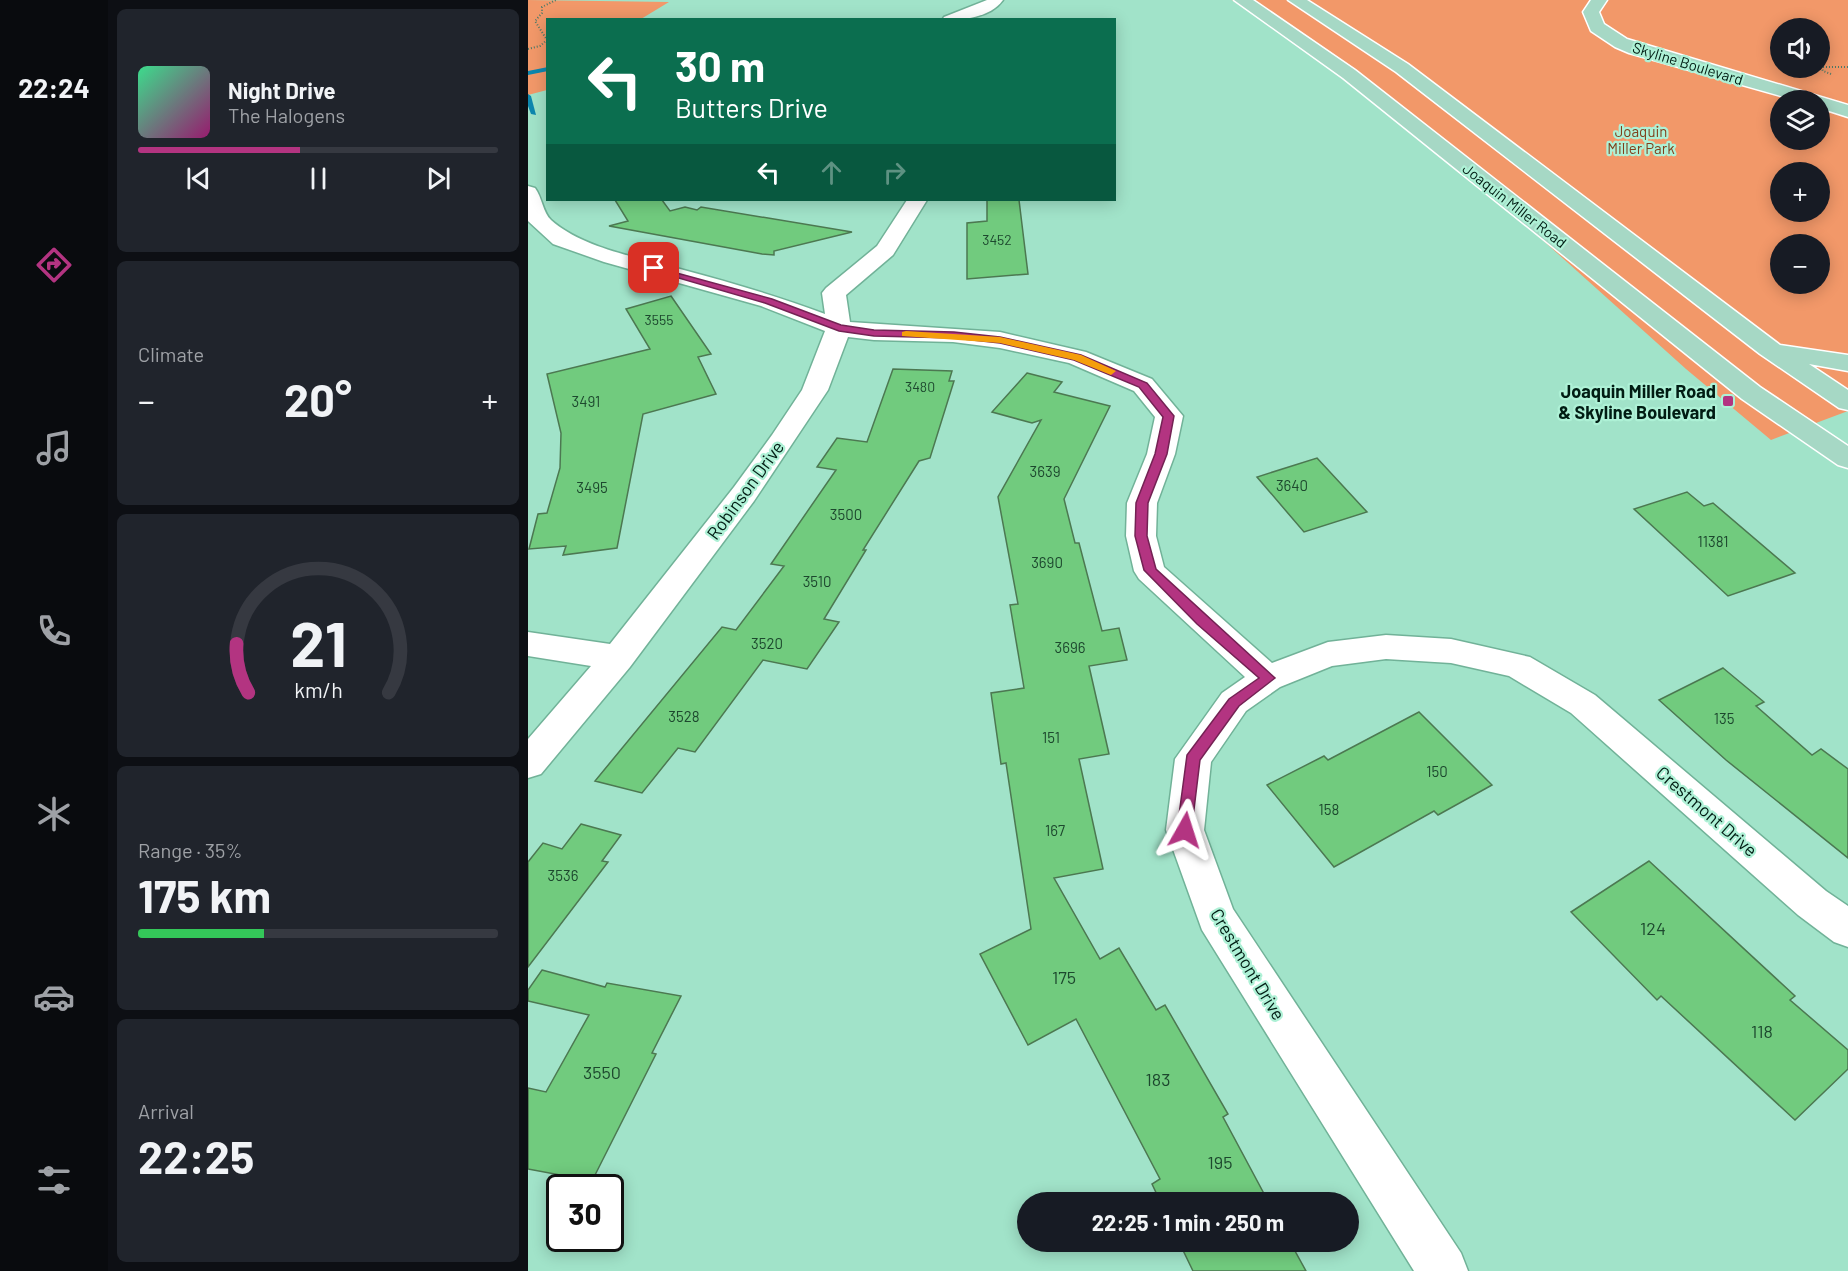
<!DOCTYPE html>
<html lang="en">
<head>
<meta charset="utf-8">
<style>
  body { margin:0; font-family:Barlow,sans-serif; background:#20242c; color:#f1f3f6; height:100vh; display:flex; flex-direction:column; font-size:22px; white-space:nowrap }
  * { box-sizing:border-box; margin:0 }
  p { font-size:20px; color:#9ea1a6 }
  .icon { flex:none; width:33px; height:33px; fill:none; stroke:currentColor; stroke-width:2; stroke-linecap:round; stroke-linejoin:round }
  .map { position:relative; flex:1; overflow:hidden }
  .side { display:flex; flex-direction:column; gap:9px; padding:9px; background:#0d0f14; width:420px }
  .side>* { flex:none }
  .banner { position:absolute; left:18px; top:18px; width:570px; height:183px; border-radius:0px; box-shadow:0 3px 15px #0003; background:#0b6e4f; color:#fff; overflow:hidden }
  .fabs { position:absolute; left:1242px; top:18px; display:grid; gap:12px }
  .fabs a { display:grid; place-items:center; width:60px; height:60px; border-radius:50%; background:#171b24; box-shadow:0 3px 15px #0003; font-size:30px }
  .speed { position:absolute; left:18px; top:1174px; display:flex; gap:12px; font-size:30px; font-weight:700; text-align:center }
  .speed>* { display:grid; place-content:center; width:78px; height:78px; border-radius:50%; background:#171b24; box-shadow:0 3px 15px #0003; line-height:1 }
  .speed .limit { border:3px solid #111; border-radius:9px; background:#fff; color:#111 }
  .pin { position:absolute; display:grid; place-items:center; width:51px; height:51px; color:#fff; margin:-26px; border-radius:12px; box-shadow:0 3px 9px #0006 }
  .me { position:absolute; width:66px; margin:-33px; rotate:6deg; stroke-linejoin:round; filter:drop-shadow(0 0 4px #0008) }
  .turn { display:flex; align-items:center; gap:21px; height:126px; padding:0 30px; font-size:27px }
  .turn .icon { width:78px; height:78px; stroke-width:2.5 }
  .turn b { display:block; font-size:42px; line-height:51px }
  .lanes { display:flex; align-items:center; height:57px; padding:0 30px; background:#0003; justify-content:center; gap:30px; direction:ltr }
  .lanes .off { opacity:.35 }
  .big { font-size:45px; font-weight:700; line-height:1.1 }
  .side .card { flex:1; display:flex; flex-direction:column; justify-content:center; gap:9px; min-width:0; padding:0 21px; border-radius:9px; background:#20242c }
  .side .dial { align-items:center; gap:0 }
  .dial svg { height:156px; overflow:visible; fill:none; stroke:#363941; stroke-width:7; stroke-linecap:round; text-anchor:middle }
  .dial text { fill:#f1f3f6; stroke:none }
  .song { display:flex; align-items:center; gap:18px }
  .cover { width:72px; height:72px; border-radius:9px; background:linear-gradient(135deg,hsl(150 70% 55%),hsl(320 70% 35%)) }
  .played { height:6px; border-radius:3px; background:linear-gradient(90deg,#b33481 45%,#363941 45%) }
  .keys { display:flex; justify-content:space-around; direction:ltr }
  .heat { display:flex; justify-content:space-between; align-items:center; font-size:33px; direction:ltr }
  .charge { height:9px; border-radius:4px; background:linear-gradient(90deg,#34c759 35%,#363941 0) }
  .trip { position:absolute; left:489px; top:1192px; width:342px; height:60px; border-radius:30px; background:#171b24; box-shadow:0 3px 15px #0003; font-weight:700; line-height:60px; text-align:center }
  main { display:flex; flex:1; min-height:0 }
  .dock { display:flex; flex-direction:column; width:108px; justify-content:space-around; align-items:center; background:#090b0e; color:#9ea1a6 }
  .dock .icon { width:42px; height:42px }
  .dock .on { color:#b33481 }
  .dock b { font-size:27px; color:#f1f3f6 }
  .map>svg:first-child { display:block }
  .green { fill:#f29869; fill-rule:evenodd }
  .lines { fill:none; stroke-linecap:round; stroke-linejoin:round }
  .stream { fill:#0d87ae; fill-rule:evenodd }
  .building { fill:#71cb7e; stroke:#4c7851; stroke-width:1.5 }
  .minor-casing { stroke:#71b298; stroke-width:3 }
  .major-casing { stroke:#fff; stroke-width:3 }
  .path { stroke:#4d7a69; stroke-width:2; stroke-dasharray:1 2; stroke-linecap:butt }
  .minor { fill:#fff; fill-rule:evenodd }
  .major { fill:#a6d8c5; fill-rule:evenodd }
  .route { fill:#b33481; stroke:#742254; stroke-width:1.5 }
  .slow { fill:#f59e0b }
  .poi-dot { fill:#b33481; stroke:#aef1d6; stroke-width:2 }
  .labels { text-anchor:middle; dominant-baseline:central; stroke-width:4.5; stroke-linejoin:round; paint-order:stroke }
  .far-number-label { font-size:14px; fill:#1d482e }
  .far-street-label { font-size:15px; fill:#011c13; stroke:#aef1d6 }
  .far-park-label { font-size:15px; fill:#7f3f1b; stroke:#aef1d6 }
  .number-label { font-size:15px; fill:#1d482e }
  .poi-label { font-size:18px; font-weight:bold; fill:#011c13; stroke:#aef1d6; text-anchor:end }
  .street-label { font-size:18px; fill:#011c13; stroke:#aef1d6 }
  .near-number-label { font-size:18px; fill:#1d482e }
</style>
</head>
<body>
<main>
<nav class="dock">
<b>22:24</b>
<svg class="icon on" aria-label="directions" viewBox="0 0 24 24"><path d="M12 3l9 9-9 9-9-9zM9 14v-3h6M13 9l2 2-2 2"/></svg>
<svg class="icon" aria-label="music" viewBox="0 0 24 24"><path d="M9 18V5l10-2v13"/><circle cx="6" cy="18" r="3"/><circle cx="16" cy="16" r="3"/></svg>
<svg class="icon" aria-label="phone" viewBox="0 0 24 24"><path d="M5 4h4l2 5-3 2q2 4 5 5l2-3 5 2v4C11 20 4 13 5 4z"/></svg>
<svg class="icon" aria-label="climate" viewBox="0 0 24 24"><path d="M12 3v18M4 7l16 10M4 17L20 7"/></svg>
<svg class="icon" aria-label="car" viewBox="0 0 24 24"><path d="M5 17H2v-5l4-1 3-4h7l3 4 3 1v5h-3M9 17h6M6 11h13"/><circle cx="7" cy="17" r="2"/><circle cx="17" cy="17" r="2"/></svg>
<svg class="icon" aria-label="filters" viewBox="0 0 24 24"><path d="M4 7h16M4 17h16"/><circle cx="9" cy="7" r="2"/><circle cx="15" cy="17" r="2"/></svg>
</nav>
<section class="side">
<div class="card">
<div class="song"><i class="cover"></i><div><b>Night Drive</b><p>The Halogens</p></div></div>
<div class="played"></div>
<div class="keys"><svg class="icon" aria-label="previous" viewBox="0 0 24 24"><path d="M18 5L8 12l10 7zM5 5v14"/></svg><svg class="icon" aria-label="pause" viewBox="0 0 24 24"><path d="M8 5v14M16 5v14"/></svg><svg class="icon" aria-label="next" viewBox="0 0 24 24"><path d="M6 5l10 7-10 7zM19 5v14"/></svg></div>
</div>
<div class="card"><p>Climate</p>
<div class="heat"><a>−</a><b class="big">20°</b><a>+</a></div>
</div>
<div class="card dial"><svg viewBox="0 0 100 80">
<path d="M14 69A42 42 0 1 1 86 69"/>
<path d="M14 69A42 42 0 0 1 8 44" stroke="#b33481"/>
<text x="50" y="56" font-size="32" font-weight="700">21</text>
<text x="50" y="72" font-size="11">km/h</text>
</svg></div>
<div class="card"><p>Range · 35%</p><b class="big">175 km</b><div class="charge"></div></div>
<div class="card"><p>Arrival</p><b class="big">22:25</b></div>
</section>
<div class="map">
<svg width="1320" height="1271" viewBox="0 0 1320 1271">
  <rect width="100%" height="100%" fill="#a1e3c9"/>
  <g class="green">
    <path d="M0 0 141 2 113 19 20 20 19 90 0 95Z"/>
    <path d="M704 0H1320V411L1243 440 1158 369 960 191 780 51ZM1252 28H1292V68H1252ZM1252 100H1292V140H1252ZM1252 172H1292V212H1252ZM1252 244H1292V284H1252Z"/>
  </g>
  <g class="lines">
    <g class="stream">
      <path d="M20 67V71L0 75V71Z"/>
      <path d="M0 94 3 96 8 115 3 114 0 106Z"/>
    </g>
  </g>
  <g class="building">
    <path d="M87 200H134L142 211 157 207 169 210 173 207 324 232 246 251V255L234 254 81 226 100 221Z"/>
    <path d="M459 200H491L500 274 439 279V223L459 221Z"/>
    <path d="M143 296 183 354 170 357 188 394 115 414 89 548 35 555 38 546 1 549 10 514 19 513 32 468 33 433 19 374 122 349 98 309Z"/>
    <path d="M365 369 424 371 421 381H426L402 458 391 461 335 550H338L296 619 311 622 279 669 235 660 167 752 150 748 114 793 67 781 194 627 208 630 256 566 243 564 308 470 289 467 309 438 339 442Z"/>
    <path d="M499 373 534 382 526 392 582 406 536 499 547 543H551L574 631 591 628 599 660 561 666 581 754 551 759 575 869 526 878 572 959 591 948 628 1010 637 1005 700 1114 695 1117 741 1203H633L624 1184 632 1179 548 1019 500 1045 452 954 503 929 478 763 473 764 463 693 496 688 482 605 490 604 470 497 513 420 504 423 464 412Z"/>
    <path d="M789 458 839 512 776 532 729 477Z"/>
    <path d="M1159 492 1176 506 1185 503 1267 573 1200 596 1106 509Z"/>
    <path d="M1195 668 1236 702 1228 706 1284 755 1293 749 1320 769V858L1198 760 1131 700Z"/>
    <path d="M891 712 964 785 910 815 906 811 806 867 739 785 796 756 800 760Z"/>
    <path d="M53 824 93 835 74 861 80 862 0 967V862L15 843 34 849Z"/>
    <path d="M1121 861 1267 996 1262 1000 1320 1050V1069L1267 1120 1133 996 1129 1000 1043 912Z"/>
    <path d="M14 970 77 987 79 983 153 996 124 1053 128 1054 64 1181 0 1169V1088L18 1092 61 1015 0 1001V990Z"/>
    <path d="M651 1242H762L778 1271H665Z"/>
  </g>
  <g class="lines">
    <defs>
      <g id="minor">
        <path d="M459 0H475C462 18 435 20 414 20L416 17Z"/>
        <path d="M0 186 7 188C14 197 15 213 23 220 54 248 112 258 152 269 201 282 249 296 297 314L294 293 298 288 349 246 379 200H399L365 255 318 295 322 322 472 332 558 352 624 379 655 416 647 454 629 503 628 536 636 567 744 663 800 642 858 635 923 639 1002 657 1067 695 1298 891 1320 906V947L1306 942 1270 915 1043 713 981 676 923 663 858 659 804 666 752 687 718 711 683 762 676 830 705 909 933 1253 940 1271H886L674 930 638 830 647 759 694 693 717 677 611 579 606 571 598 536 599 503 619 454 627 417 606 391 541 363 472 348 425 342 346 340 320 337 300 390 226 501 102 667 13 774 0 778V739L63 666 0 656V632L82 644 206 487 244 435 274 390 297 331 233 306 76 262 25 244 0 221Z"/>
      </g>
      <g id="major">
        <path d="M706 0H725L827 70 1232 387 1320 446V468L1310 465 1214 399 815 78Z"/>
        <path d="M760 0H779L880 64 1252 345 1320 355V371L1281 364 1320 390V410L1311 408 1232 354 868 72Z"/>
        <path d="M1063 0H1079L1071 12 1076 24 1099 39 1320 105V117L1292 108V100H1267L1101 53 1087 47 1063 31 1055 12Z"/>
      </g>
    </defs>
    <use href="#minor" class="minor-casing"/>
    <use href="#major" class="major-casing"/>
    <g class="path">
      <path d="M0 49 12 46 19 40 7 21 14 13V7L28 0"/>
      <path d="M1303 74 1295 71 1293 67H1320"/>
    </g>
    <use href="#minor" class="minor"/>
    <use href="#major" class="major"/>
  </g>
  <path class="route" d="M123 266 244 299 313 325 346 330 426 332 472 337 553 355 619 383 646 416 639 454 620 503 619 536 628 569 747 678 711 706 672 760 663 834 657 836 651 834 649 830 659 755 701 699 731 678 669 624 616 570 607 536 608 503 627 454 635 417 611 387 546 360 472 343 426 338 346 336 311 331 237 303 123 270Z"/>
  <path class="slow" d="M378 331 472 337 553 355 588 371 583 375 546 360 472 343 374 336V332Z"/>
  <rect class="poi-dot" x="1194" y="395" width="12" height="12" rx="3"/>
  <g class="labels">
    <g class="far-number-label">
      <text x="469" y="239">3452</text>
      <text x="131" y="319">3555</text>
      <text x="392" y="386">3480</text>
    </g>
    <g class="far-street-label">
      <text transform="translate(1160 63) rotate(17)">Skyline Boulevard</text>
      <text transform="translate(987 205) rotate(38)">Joaquin Miller Road</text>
    </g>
    <g class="far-park-label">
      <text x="1113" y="131">Joaquin<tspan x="1113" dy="17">Miller Park</tspan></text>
    </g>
    <g class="number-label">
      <text x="58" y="401">3491</text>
      <text x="517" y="471">3639</text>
      <text x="764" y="485">3640</text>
      <text x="64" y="487">3495</text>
      <text x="318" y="514">3500</text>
      <text x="1185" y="541">11381</text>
      <text x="519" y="562">3690</text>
      <text x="289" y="581">3510</text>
      <text x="239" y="643">3520</text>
      <text x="542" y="647">3696</text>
      <text x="156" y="716">3528</text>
      <text x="1196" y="718">135</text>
      <text x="523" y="737">151</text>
      <text x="909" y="771">150</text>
      <text x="801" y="809">158</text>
      <text x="527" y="830">167</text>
      <text x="35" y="875">3536</text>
    </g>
    <g class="poi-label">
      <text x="1188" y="391">Joaquin Miller Road<tspan x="1188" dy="21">&amp; Skyline Boulevard</tspan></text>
    </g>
    <g class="street-label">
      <text transform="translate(217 490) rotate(-54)">Robinson Drive</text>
      <text transform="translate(1179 811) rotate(41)">Crestmont Drive</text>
      <text transform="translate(720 964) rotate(59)">Crestmont Drive</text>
    </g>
    <g class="near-number-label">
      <text x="1125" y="928">124</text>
      <text x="536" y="977">175</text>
      <text x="1234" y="1031">118</text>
      <text x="74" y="1072">3550</text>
      <text x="630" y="1079">183</text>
      <text x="692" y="1162">195</text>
    </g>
  </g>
</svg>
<div class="fabs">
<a><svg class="icon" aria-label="sound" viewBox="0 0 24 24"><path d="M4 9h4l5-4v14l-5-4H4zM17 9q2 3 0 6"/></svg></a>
<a><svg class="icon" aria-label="layers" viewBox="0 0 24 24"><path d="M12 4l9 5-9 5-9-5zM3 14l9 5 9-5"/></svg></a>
<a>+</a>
<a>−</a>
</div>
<div class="speed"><div class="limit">30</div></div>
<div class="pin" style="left:126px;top:268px;background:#d93025"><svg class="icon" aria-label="arrive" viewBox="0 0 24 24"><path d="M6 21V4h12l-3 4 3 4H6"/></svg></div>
<svg class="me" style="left:657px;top:830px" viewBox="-20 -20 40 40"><path d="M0-17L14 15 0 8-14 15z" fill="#b33481" stroke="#fff" stroke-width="4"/></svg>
<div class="trip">22:25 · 1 min · 250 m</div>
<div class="banner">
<div class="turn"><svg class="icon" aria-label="left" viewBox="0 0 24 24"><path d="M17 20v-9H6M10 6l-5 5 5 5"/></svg><div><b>30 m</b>Butters Drive</div></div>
<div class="lanes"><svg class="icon" aria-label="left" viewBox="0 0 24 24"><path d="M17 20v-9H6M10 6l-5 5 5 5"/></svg><svg class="icon off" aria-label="ahead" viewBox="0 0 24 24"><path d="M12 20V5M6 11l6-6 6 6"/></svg><svg class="icon off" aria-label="right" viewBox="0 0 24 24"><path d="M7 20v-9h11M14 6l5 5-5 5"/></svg></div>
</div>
</div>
</main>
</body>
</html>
